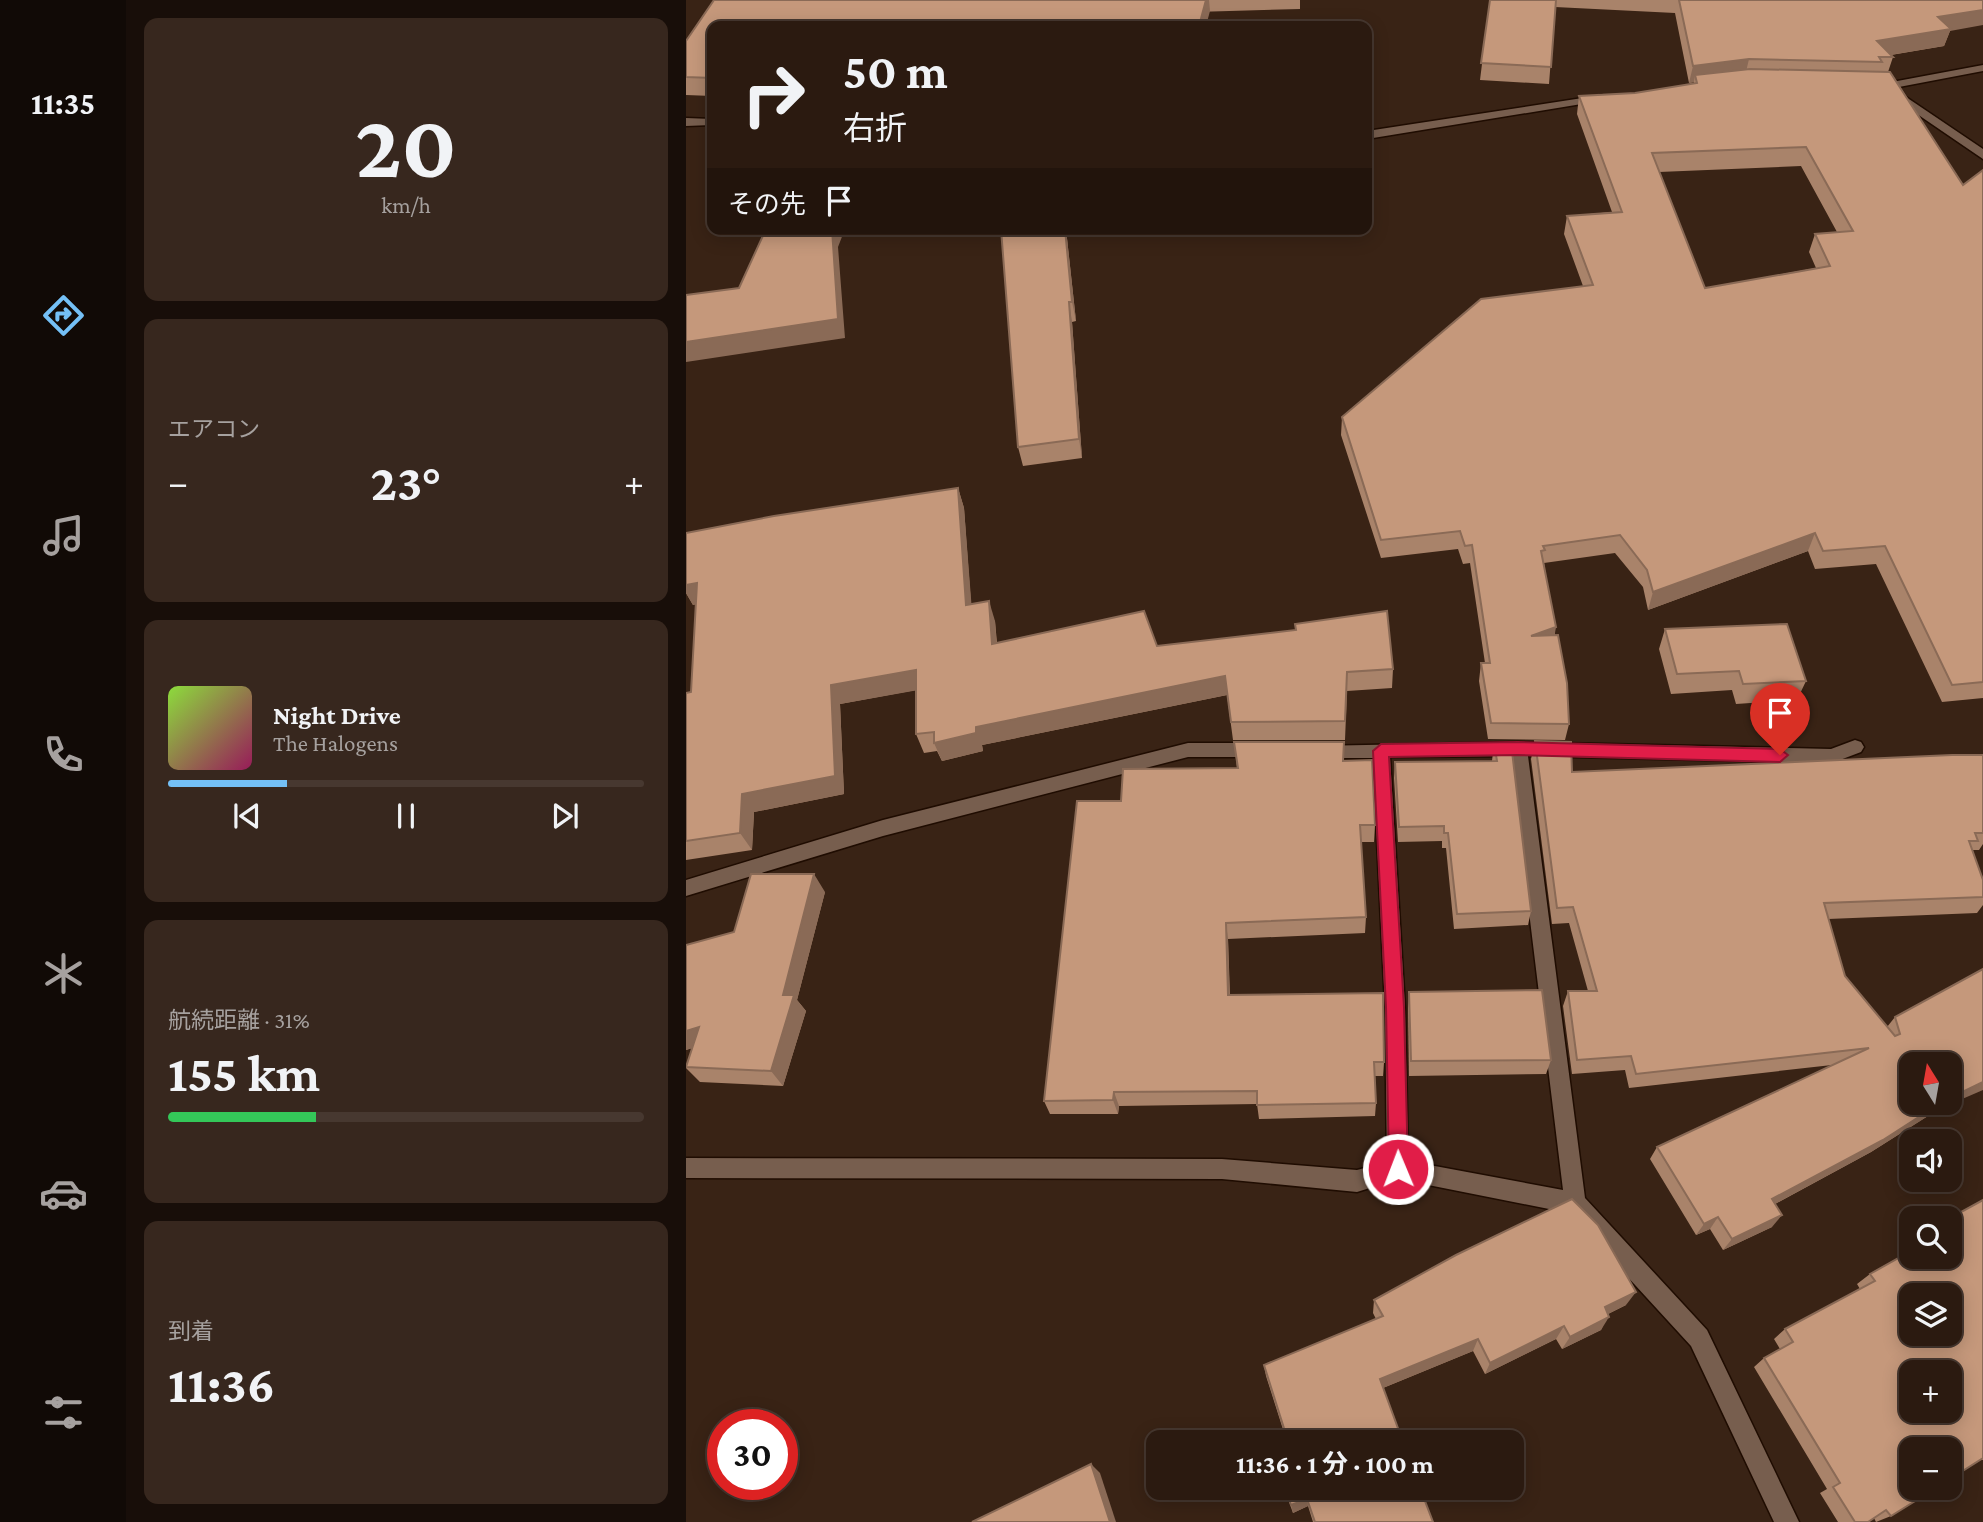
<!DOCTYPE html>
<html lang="ja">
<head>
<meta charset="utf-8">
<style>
  body { margin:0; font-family:"Crimson Pro","Noto Sans JP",serif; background:#37271e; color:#f1f3f6; height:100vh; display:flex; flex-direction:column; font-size:26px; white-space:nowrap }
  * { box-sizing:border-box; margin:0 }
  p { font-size:23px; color:#a6a19f }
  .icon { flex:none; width:38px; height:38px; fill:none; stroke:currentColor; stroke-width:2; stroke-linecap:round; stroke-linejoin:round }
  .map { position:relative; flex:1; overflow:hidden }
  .details { display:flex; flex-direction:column; gap:18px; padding:18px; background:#180e09; width:560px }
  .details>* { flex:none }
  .top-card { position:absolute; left:21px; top:21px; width:665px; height:214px; border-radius:14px; box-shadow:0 4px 18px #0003,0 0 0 2px #473830; background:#2b1a10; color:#f1f3f6; overflow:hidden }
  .needle { width:46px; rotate:349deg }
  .fabs { position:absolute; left:1213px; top:1052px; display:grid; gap:14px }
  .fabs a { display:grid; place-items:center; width:63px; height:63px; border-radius:14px; background:#2b1a10; box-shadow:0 4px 18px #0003,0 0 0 2px #473830; font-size:35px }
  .speed { position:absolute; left:21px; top:1409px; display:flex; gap:14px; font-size:35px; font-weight:700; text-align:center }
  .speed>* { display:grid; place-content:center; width:91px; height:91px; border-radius:50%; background:#2b1a10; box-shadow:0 4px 18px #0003,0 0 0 2px #473830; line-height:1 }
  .speed .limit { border:10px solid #d22; background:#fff; color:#111 }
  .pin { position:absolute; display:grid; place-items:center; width:60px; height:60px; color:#fff; margin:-72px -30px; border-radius:50% 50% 50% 0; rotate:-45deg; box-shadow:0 0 7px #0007 }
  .pin .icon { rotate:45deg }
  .me { position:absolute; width:77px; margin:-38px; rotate:359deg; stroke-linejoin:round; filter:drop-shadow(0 0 5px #0008) }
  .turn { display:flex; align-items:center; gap:24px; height:147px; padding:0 21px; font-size:32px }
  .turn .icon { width:91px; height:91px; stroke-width:2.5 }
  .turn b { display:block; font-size:49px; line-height:60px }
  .then { display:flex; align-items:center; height:66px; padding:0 21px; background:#0003; gap:14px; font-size:26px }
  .big { font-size:52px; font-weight:700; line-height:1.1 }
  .details .widget { flex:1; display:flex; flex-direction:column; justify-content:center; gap:10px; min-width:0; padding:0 24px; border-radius:14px; background:#37271e }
  .details .dial { align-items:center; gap:0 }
  .dial b { font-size:91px; line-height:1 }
  .song { display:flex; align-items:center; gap:21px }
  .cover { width:84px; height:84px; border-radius:10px; background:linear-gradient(135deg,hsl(90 70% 55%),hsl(330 70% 35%)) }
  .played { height:7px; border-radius:4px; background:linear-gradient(90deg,#74c0f6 25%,#473830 25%) }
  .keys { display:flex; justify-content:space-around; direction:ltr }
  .heat { display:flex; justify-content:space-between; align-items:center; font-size:38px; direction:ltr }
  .charge { height:10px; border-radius:5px; background:linear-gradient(90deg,#34c759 31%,#473830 0) }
  .trip { position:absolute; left:460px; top:1430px; width:378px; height:70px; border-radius:14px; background:#2b1a10; box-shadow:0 4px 18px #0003,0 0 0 2px #473830; font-weight:700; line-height:70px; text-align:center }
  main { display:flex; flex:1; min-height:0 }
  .tabs { display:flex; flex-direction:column; width:126px; justify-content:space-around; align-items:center; background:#110a06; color:#a6a19f }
  .tabs .icon { width:49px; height:49px }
  .tabs .on { color:#74c0f6 }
  .tabs b { font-size:32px; color:#f1f3f6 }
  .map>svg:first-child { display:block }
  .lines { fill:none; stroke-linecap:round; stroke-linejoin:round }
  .minor-casing { stroke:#1f0c01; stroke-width:3 }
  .minor { fill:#775e4e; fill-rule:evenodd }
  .wall { fill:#a9836a; fill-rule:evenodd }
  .shaded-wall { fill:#8a6a56 }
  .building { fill:#c5987b; stroke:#8a6a56; stroke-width:2; fill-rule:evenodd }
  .route { fill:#e11d48; stroke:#92132f; stroke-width:2 }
</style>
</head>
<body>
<main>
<nav class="tabs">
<b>11:35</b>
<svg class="icon on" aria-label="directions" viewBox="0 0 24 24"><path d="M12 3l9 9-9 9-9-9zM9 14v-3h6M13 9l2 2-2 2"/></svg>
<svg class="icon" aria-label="music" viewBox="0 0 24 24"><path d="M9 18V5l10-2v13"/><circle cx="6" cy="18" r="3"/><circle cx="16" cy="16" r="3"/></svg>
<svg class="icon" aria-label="phone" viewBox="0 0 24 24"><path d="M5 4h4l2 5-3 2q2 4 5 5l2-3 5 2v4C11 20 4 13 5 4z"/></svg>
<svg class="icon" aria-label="climate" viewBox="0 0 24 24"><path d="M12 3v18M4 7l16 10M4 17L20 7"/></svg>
<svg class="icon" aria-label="car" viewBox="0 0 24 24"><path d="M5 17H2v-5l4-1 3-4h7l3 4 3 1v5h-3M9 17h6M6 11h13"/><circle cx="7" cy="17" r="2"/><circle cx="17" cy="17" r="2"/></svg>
<svg class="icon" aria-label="filters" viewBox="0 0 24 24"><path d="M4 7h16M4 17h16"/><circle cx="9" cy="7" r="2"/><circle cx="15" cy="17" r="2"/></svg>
</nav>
<section class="details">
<div class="widget dial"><b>20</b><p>km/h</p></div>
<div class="widget"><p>エアコン</p>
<div class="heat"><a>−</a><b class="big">23°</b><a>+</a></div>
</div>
<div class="widget">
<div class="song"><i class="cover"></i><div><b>Night Drive</b><p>The Halogens</p></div></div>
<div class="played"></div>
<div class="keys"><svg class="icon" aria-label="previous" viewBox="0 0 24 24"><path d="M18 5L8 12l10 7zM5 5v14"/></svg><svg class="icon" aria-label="pause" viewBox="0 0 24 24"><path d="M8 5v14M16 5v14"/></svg><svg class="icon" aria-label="next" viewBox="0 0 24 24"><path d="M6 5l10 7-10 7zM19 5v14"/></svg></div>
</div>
<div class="widget"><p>航続距離 · 31%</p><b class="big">155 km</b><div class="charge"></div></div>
<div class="widget"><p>到着</p><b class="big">11:36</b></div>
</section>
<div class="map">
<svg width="1297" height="1522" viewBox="0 0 1297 1522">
  <rect width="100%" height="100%" fill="#392315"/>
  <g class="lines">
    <defs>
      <g id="minor">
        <path d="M1297 65V71L1213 87 1220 97 1297 149V159L1212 101 1205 88 1188 87 1182 84 1188 81 1206 82Z"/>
        <path d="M916 95 922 98 920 100 681 139V131Z"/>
        <path d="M0 118 26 119V125L0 126Z"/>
        <path d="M1169 740 1175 742 1178 747 1175 752 1146 763 842 756 899 1198 1021 1330 1113 1522H1088L1005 1346 883 1213 712 1179 671 1192 536 1179 0 1178V1158L536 1159 671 1170 701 1162 699 1007 687 758H635L629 756 626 751 629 746 832 742 1145 749ZM824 756 877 1190 722 1161 719 1007 704 757Z"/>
        <path d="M502 743H572L578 745 581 750 578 755 572 757H502L197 836 0 896V880L197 820Z"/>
      </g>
    </defs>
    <use href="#minor" class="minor-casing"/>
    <use href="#minor" class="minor"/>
  </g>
  <g class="wall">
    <path d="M28 0H614V9L26 26V96L0 95V41Z"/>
    <path d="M804 0H1297L1264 31 1258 46 1205 55 1207 57 1202 72 1277 185 1297 170V698L1256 702 1190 564 1129 569 1122 551 962 610 957 587 929 553 858 563 883 724 879 740 802 739 793 681 795 663H799L784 563 777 564 772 549 695 558 655 435 656 417 897 286 878 234 881 216 926 212 891 114 893 96 949 93 1007 84 1008 82 1003 83 989 13 869 7 863 84 794 80ZM1115 166 1151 232 1129 234 1123 252 1130 268 1019 288 973 172Z"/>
    <path d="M315 229H380L390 321 386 322 396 458 337 466 332 447Z"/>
    <path d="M272 488 278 508 285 604 309 621 311 643 471 646 609 630V624L707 669 706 688 661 691 659 740H547L541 695 296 745 297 751 256 761 251 751 238 753 230 734V690L154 704 158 794 68 812 66 850 0 860V693L5 692 10 604 7 605 0 593V533Z"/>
    <path d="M979 629 1120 681 1111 700 1050 704 1046 690 985 694 973 649Z"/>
    <path d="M849 741 886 772 1297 755V844L1293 850H1286L1297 880V905L1291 913 1142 919 1159 976 1201 1027 1209 1017 1253 1109 1185 1152 1089 1204 1086 1227 1037 1250 1024 1229 1010 1235 964 1159 971 1147 1146 1065 943 1088 939 1070 886 1074 877 1006 882 991H902L883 923 866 924 845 759Z"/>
    <path d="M548 742 658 761 689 825 688 842H675L680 917 679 933 542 939 544 995 698 1062 697 1076H689L690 1103 689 1116 573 1119 571 1104 433 1106 432 1114H364L358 1101 435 801 551 768Z"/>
    <path d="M808 743 845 911 842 925 768 929 760 848H756V841L712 842 708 778 709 762 806 761Z"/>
    <path d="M139 892 111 1000 120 1011 97 1086 14 1082 0 1068 6 1048 0 1050V945L48 932Z"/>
    <path d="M723 992 865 1060 860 1074 723 1076 722 1008Z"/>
    <path d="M1297 1200V1460H1294L1205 1516 1190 1522 1188 1518 1182 1522H1152L1134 1493 1141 1489 1068 1367 1078 1358 1094 1349 1088 1339 1099 1329 1174 1289 1171 1284 1184 1274 1264 1256Z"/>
    <path d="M688 1300 940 1305 922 1314 915 1330 876 1349 870 1339 799 1374 787 1351 697 1388 601 1442 580 1376 578 1365 690 1319 687 1313Z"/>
    <path d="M598 1488H734L747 1522H627L622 1506 607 1513Z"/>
  </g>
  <g class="shaded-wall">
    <path d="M520 0H523L524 11 520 26H513Z"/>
    <path d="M1297 10V25L1264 31 1258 46 1186 58 1191 41 1252 17Z"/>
    <path d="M1063 59 1059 76 1009 75 1008 82 1003 83 1007 66Z"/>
    <path d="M146 229H159L152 247 159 338 0 362V342Z"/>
    <path d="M379 229H380L390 321 386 302Z"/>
    <path d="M383 302 386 322 396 458 393 439Z"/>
    <path d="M272 488 278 508 287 624 280 605Z"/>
    <path d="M1129 533 1122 551 962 610 967 592Z"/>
    <path d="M11 583 22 602 7 605 0 593V585Z"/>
    <path d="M303 601 309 621 312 663 306 644Z"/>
    <path d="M870 627 867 645 845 636Z"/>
    <path d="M230 670 238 689 154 704 158 794 68 812 66 850 54 833 56 794 145 685Z"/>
    <path d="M539 676 541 695 296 745 297 751 256 761 248 743 290 727Z"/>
    <path d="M128 874 139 892 111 1000 120 1011 97 1086 85 1071 97 995Z"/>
    <path d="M540 923 542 939 544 1010 542 995Z"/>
    <path d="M13 1027 27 1042 0 1050V1031Z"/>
    <path d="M1297 1082V1090L1253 1109 1185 1152 1076 1211 1086 1199 1256 1102H1264V1098Z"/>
    <path d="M428 1092 433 1106 432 1114 427 1100Z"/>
    <path d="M1096 1215 1086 1227 1037 1250 1046 1239Z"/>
    <path d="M1032 1217 1024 1229 1010 1235 1018 1224Z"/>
    <path d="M950 1292 940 1305 910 1320 919 1307Z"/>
    <path d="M923 1317 915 1330 876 1349 884 1337Z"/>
    <path d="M878 1326 870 1339 799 1374 804 1363Z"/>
    <path d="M792 1339 787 1351 692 1390 694 1379Z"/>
    <path d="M405 1464 414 1473 430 1522H424Z"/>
    <path d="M621 1499 622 1506 607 1513 605 1505Z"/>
  </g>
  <g class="building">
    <path d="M28 0H520L513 26H26V78L0 77V41Z"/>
    <path d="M804 0H870L865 67 795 63Z"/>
    <path d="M993 0H1297V10L1252 17 1265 29 1191 41 1207 57H1193L1196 62 1063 59 1007 66Z"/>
    <path d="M1064 69 1204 72 1277 185 1297 170V682L1266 685 1199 546 1137 551 1129 533 967 592 961 570 934 535 857 546 859 550 855 551 870 627 845 636 872 635 881 683 883 724 805 723 795 663H804L786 545 779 546 774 531 695 540 656 417 795 299 907 285 881 216 936 212 893 96 949 93 1011 83 1009 75ZM1120 147 1167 231 1129 234 1144 266 1019 288 966 153Z"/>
    <path d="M80 229H146L152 319 0 342V295L53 288Z"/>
    <path d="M315 229H379L386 302H383L393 439 332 447Z"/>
    <path d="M272 488 280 605 303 601 306 644 458 611 471 646 610 630 609 624 701 611 707 669 661 672 659 721 545 722 539 676 290 727V733L248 743V732L230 734V670L145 685 149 776 56 794 54 833 0 841V693L5 692 11 583 0 585V533L88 516Z"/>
    <path d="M1101 624 1120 681 1057 684 1053 671 991 674 979 629Z"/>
    <path d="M849 741 885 742 886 772 1266 755H1297V833H1289L1292 841H1283L1297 880V897L1138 903 1159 976 1209 1036 1214 1034 1209 1017 1297 969V1082L1264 1098V1064H1225V1102H1256L1197 1140 1086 1199 1096 1215 1046 1239 1032 1217 1018 1224 971 1147 1183 1048 950 1074 945 1056 891 1060 882 991H911L887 907 871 908Z"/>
    <path d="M548 742H658L657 761 686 760 689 825H674L680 917 540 923 542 995 697 993 698 1062H688L690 1103 571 1105V1091L428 1092 427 1100 358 1101 391 801H435L437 769 552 768Z"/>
    <path d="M808 743H825L845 911 771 914 762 833H758V826L713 827 709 762 811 761Z"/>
    <path d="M65 874H128L97 995H108L85 1071 0 1067 13 1027 0 1031V945L48 932Z"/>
    <path d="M856 990 865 1060 725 1061 723 992Z"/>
    <path d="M886 1199 912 1225 950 1292 919 1307 923 1317 884 1337 878 1326 804 1363 792 1339 694 1379 717 1442H600L602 1441 578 1365 697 1316 688 1300 770 1255Z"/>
    <path d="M1297 1200V1458L1264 1479V1449H1225V1488H1250L1205 1516 1200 1510 1182 1522H1169L1147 1487 1154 1483 1078 1358 1107 1342 1099 1329 1189 1281 1184 1274 1225 1251V1256H1264V1218ZM1225 1295H1264V1334H1225ZM1225 1372H1264V1410H1225Z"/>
    <path d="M405 1464 424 1522H286Z"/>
    <path d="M599 1488H734L747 1522H629L621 1499 605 1505Z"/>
  </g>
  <path class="route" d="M832 742 1094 749 1102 755 1094 762 832 755 703 757 718 1007 722 1169 719 1175 712 1178 705 1175 703 1169 700 1007 687 751 695 744Z"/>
</svg>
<div class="fabs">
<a><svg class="needle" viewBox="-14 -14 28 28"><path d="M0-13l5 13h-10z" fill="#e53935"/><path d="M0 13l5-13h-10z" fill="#a6a19f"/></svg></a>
<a><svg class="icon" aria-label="sound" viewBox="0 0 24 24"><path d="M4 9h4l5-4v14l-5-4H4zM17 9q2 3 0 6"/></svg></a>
<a><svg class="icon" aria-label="search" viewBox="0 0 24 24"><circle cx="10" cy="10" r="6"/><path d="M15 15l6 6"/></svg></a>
<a><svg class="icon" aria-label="layers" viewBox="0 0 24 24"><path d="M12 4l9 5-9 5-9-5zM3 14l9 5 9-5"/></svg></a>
<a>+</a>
<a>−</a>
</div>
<div class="speed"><div class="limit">30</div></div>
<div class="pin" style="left:1094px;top:755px;background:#d93025"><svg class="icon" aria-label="arrive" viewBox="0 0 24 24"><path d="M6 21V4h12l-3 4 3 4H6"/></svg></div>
<svg class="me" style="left:712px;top:1169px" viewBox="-20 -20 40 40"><circle r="17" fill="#e11d48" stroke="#fff" stroke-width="3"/><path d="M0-11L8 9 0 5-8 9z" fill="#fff"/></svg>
<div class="trip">11:36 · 1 分 · 100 m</div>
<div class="top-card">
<div class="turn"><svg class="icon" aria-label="right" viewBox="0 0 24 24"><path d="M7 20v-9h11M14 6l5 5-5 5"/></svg><div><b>50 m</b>右折</div></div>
<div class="then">その先<svg class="icon" aria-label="arrive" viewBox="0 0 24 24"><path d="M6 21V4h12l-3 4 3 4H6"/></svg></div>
</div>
</div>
</main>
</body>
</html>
